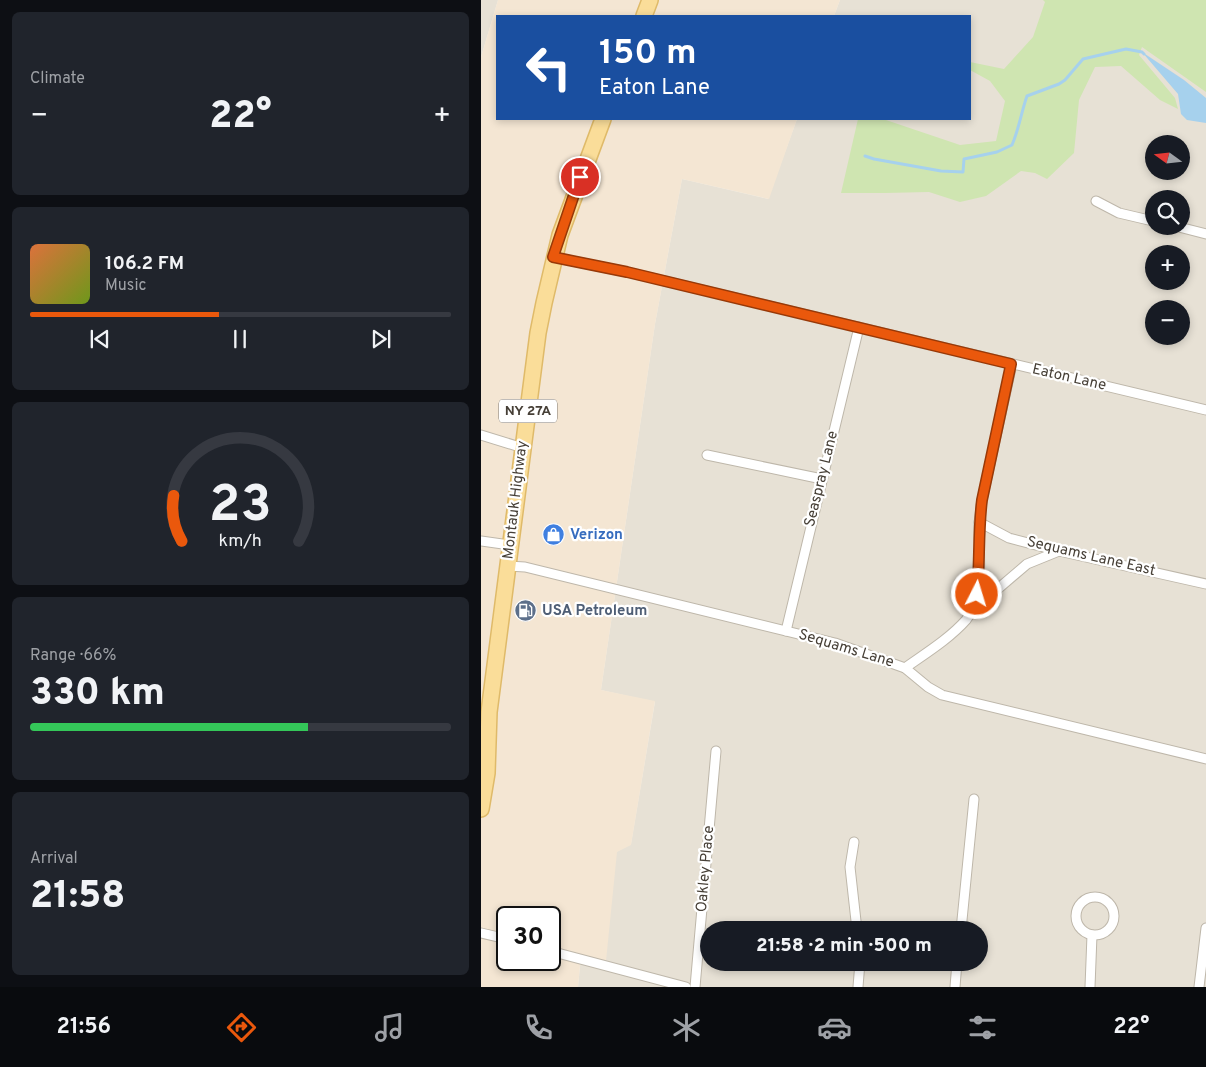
<!DOCTYPE html>
<html lang="en">
<head>
<meta charset="utf-8">
<style>
  body { margin:0; font-family:Overpass,sans-serif; background:#20242c; color:#f1f3f6; height:100vh; display:flex; flex-direction:column; font-size:19px; white-space:nowrap }
  * { box-sizing:border-box; margin:0 }
  p { font-size:16px; color:#9ea1a6 }
  .icon { flex:none; width:28px; height:28px; fill:none; stroke:currentColor; stroke-width:2; stroke-linecap:round; stroke-linejoin:round }
  .map { position:relative; flex:1; overflow:hidden }
  .details { display:flex; flex-direction:column; gap:12px; padding:12px; background:#0d0f14; width:481px }
  .details>* { flex:none }
  .banner { position:absolute; left:15px; top:15px; width:475px; height:105px; border-radius:0px; box-shadow:0 2px 8px #0003; background:#1a4fa0; color:#fff; overflow:hidden }
  .needle { width:32px; rotate:285deg }
  .controls { position:absolute; left:664px; top:135px; display:grid; gap:10px }
  .controls a { display:grid; place-items:center; width:45px; height:45px; border-radius:50%; background:#171b24; box-shadow:0 2px 8px #0003; font-size:25px }
  .speed { position:absolute; left:15px; top:906px; display:flex; gap:10px; font-size:25px; font-weight:700; text-align:center }
  .speed>* { display:grid; place-content:center; width:65px; height:65px; border-radius:50%; background:#171b24; box-shadow:0 2px 8px #0003; line-height:1 }
  .speed .limit { border:2px solid #111; border-radius:8px; background:#fff; color:#111 }
  .pin { position:absolute; display:grid; place-items:center; width:42px; height:42px; color:#fff; margin:-21px; border:2px solid #fff; border-radius:50%; box-shadow:0 1px 5px #0007 }
  .me { position:absolute; width:55px; margin:-28px; rotate:5deg; stroke-linejoin:round; filter:drop-shadow(0 0 4px #0008) }
  .turn { display:flex; align-items:center; gap:18px; height:105px; padding:0 20px; font-size:22px }
  .turn .icon { width:65px; height:65px; stroke-width:2.5 }
  .turn b { display:block; font-size:35px; line-height:42px }
  .big { font-size:38px; font-weight:800; line-height:1.1 }
  .details .card { flex:1; display:flex; flex-direction:column; justify-content:center; gap:8px; min-width:0; padding:0 18px; border-radius:8px; background:#20242c }
  .details .dial { align-items:center; gap:0 }
  .dial svg { height:130px; overflow:visible; fill:none; stroke:#363941; stroke-width:7; stroke-linecap:round; text-anchor:middle }
  .dial text { fill:#f1f3f6; stroke:none }
  .song { display:flex; align-items:center; gap:15px }
  .cover { width:60px; height:60px; border-radius:8px; background:linear-gradient(135deg,hsl(20 70% 55%),hsl(80 70% 35%)) }
  .played { height:5px; border-radius:2px; background:linear-gradient(90deg,#ea580c 45%,#363941 45%) }
  .keys { display:flex; justify-content:space-around; direction:ltr }
  .heat { display:flex; justify-content:space-between; align-items:center; font-size:28px; direction:ltr }
  .charge { height:8px; border-radius:4px; background:linear-gradient(90deg,#34c759 66%,#363941 0) }
  .trip { position:absolute; left:219px; top:921px; width:288px; height:50px; border-radius:25px; background:#171b24; box-shadow:0 2px 8px #0003; font-weight:800; line-height:50px; text-align:center }
  .menu { display:flex; height:80px; justify-content:space-around; align-items:center; background:#090b0e; color:#9ea1a6 }
  .menu .icon { width:35px; height:35px }
  .menu .active { color:#ea580c }
  .menu b { font-size:22px; color:#f1f3f6 }
  main { display:flex; flex:1; min-height:0 }
  .map>svg:first-child { display:block }
  .residential { fill:#e7e1d5; fill-rule:evenodd }
  .commercial { fill:#f4e6d3; fill-rule:evenodd }
  .green { fill:#cfe5b1 }
  .water { fill:#a6d1ed }
  .lines { fill:none; stroke-linecap:round; stroke-linejoin:round }
  .stream { stroke:#a6d1ed; stroke-width:3 }
  .street-casing { stroke:#beb7aa; stroke-width:11 }
  .primary-casing { stroke:#dfba69; stroke-width:18 }
  .street { stroke:#fff; stroke-width:9 }
  .primary { stroke:#fadd99; stroke-width:15 }
  .route-casing { stroke:#983908; stroke-width:12 }
  .route { stroke:#ea580c; stroke-width:9 }
  .labels { text-anchor:middle; dominant-baseline:central; stroke-width:4.5; stroke-linejoin:round; paint-order:stroke }
  .shield { fill:#fff; stroke:#7e7972; stroke-width:1 }
  .shield-label { font-size:14px; font-weight:bold; fill:#463f36 }
  .street-label { font-size:15px; fill:#463f36; stroke:#fff }
  .shop-label { font-size:15px; font-weight:bold; fill:#366cbe; stroke:#fff; text-anchor:start }
  .service-label { font-size:15px; font-weight:bold; fill:#4e5e75; stroke:#fff; text-anchor:start }
</style>
</head>
<body>
<main>
<section class="details">
<div class="card"><p>Climate</p>
<div class="heat"><a>−</a><b class="big">22°</b><a>+</a></div>
</div>
<div class="card">
<div class="song"><i class="cover"></i><div><b>106.2 FM</b><p>Music</p></div></div>
<div class="played"></div>
<div class="keys"><svg class="icon" aria-label="previous" viewBox="0 0 24 24"><path d="M18 5L8 12l10 7zM5 5v14"/></svg><svg class="icon" aria-label="pause" viewBox="0 0 24 24"><path d="M8 5v14M16 5v14"/></svg><svg class="icon" aria-label="next" viewBox="0 0 24 24"><path d="M6 5l10 7-10 7zM19 5v14"/></svg></div>
</div>
<div class="card dial"><svg viewBox="0 0 100 80">
<path d="M14 69A42 42 0 1 1 86 69"/>
<path d="M14 69A42 42 0 0 1 9 41" stroke="#ea580c"/>
<text x="50" y="56" font-size="32" font-weight="700">23</text>
<text x="50" y="72" font-size="11">km/h</text>
</svg></div>
<div class="card"><p>Range · 66%</p><b class="big">330 km</b><div class="charge"></div></div>
<div class="card"><p>Arrival</p><b class="big">21:58</b></div>
</section>
<div class="map">
<svg width="725" height="987" viewBox="0 0 725 987">
  <rect width="100%" height="100%" fill="#f3efe7"/>
  <g class="residential">
    <path d="M0 0H17L0 57Z"/>
    <path d="M359 0H725V987H97L109 866 150 844 174 702 120 690 174 324 201 179 287 199 316 119H489V16H353ZM672 144H700V171H672ZM672 199H700V226H672ZM672 254H700V281H672ZM672 309H700V336H672ZM228 930H498V962H228Z"/>
  </g>
  <path class="commercial" d="M17 0H359L353 16H16V119H316L288 199 201 179 174 324 120 690 174 701 150 845 136 852 125 961 100 955 97 987H0V57ZM26 918H69V960H26Z"/>
  <path class="green" d="M562 0H725V92L661 47 658 55 694 98 697 109 679 100 640 66 614 67 598 100 593 153 566 179 554 173 540 171 505 196 479 202 448 192 404 193H360L377 119H402L479 145 515 141 524 101 509 81 489 70V62L523 69 552 37 564 2Z"/>
  <path class="water" d="M661 52 703 80 725 98V123L706 120 700 114 697 94Z"/>
  <g class="lines">
    <path class="stream" d="M384 156 393 159 460 171 482 172 483 159 516 152 531 145C538 129 540 113 546 96L578 84 584 80 602 59 645 49 661 52 663 54"/>
    <defs>
      <g id="street">
        <path d="M615 201 638 213 672 221"/>
        <path d="M694 226 725 234"/>
        <path d="M72 257 146 272 725 410"/>
        <path d="M0 435 42 448"/>
        <path d="M226 455 341 479"/>
        <path d="M498 522 528 538 578 551 725 584"/>
        <path d="M0 541 29 545"/>
        <path d="M27 566 44 567 354 643 424 668 447 687 461 695 725 759"/>
        <path d="M491 611 546 564 578 551"/>
        <path d="M305 631 378 327"/>
        <path d="M424 668C445 653 468 639 485 620 505 596 497 552 498 523 499 515 500 507 501 500L531 364"/>
        <path d="M373 842 369 867 376 930"/>
        <circle cx="614" cy="916" r="19"/>
        <path d="M480 930 493 799"/>
        <path d="M0 933 26 939"/>
        <path d="M69 951 205 987"/>
        <path d="M214 987 235 751"/>
        <path d="M377 987 379 962"/>
        <path d="M474 987 476 962"/>
        <path d="M609 987 611 935"/>
        <path d="M718 987 725 928"/>
      </g>
      <g id="primary">
        <path d="M163 16 169 0"/>
        <path d="M0 809 6 773 8 712 57 333 63 303 79 235 122 119"/>
      </g>
    </defs>
    <use href="#street" class="street-casing"/>
    <use href="#primary" class="primary-casing"/>
    <use href="#street" class="street"/>
    <use href="#primary" class="primary"/>
  </g>
  <g class="lines">
    <defs>
      <path id="route" d="M99 177 72 257 146 272 530 364 501 500C497 531 499 563 496 594"/>
    </defs>
    <use href="#route" class="route-casing"/>
    <use href="#route" class="route"/>
  </g>
  <defs>
    <symbol id="shop-disc" viewBox="-11 -11 22 22"><circle r="9.5" fill="#3f7fe0" stroke="#fff"/><path d="M-5-2.5h2.3a2.7 3.5 0 0 1 5.4 0H5L5.5 6h-11ZM-1.5-2.5h3a1.5 2.3 0 0 0-3 0Z" fill="#fff"/></symbol>
    <symbol id="fuel-disc" viewBox="-11 -11 22 22"><circle r="9.5" fill="#5c6f8a" stroke="#fff"/><path d="M-5.5-6h7V0h2V4h1.3V-2.5L3-4.5l.8-.8L6-3V5H2.5V1h-1V6h-7ZM-4.2-4.7v3.2H.2V-4.7Z" fill="#fff"/></symbol>
  </defs>
  <g fill-rule="evenodd">
    <use href="#shop-disc" x="60" y="522" width="25" height="25"/>
    <use href="#fuel-disc" x="32" y="598" width="25" height="25"/>
  </g>
  <g class="labels">
    <rect class="shield" x="18" y="399.5" width="58" height="23" rx="4"/>
    <g class="shield-label">
      <text x="47" y="411">NY 27A</text>
    </g>
    <g class="street-label">
      <text transform="translate(588 378) rotate(13)">Eaton Lane</text>
      <text transform="translate(341 479) rotate(-76)">Seaspray Lane</text>
      <text transform="translate(35 500) rotate(-83)">Montauk Highway</text>
      <text transform="translate(610 557) rotate(13)">Sequams Lane East</text>
      <text transform="translate(365 649) rotate(17)">Sequams Lane</text>
      <text transform="translate(225 869) rotate(-85)">Oakley Place</text>
    </g>
    <g class="shop-label">
      <text x="89" y="535">Verizon</text>
    </g>
    <g class="service-label">
      <text x="61" y="611">USA Petroleum</text>
    </g>
  </g>
</svg>
<div class="controls">
<a><svg class="needle" viewBox="-14 -14 28 28"><path d="M0-13l5 13h-10z" fill="#e53935"/><path d="M0 13l5-13h-10z" fill="#9ea1a6"/></svg></a>
<a><svg class="icon" aria-label="search" viewBox="0 0 24 24"><circle cx="10" cy="10" r="6"/><path d="M15 15l6 6"/></svg></a>
<a>+</a>
<a>−</a>
</div>
<div class="speed"><div class="limit">30</div></div>
<div class="pin" style="left:99px;top:177px;background:#d93025"><svg class="icon" aria-label="arrive" viewBox="0 0 24 24"><path d="M6 21V4h12l-3 4 3 4H6"/></svg></div>
<svg class="me" style="left:496px;top:594px" viewBox="-20 -20 40 40"><circle r="17" fill="#ea580c" stroke="#fff" stroke-width="3"/><path d="M0-11L8 9 0 5-8 9z" fill="#fff"/></svg>
<div class="trip">21:58 · 2 min · 500 m</div>
<div class="banner">
<div class="turn"><svg class="icon" aria-label="left" viewBox="0 0 24 24"><path d="M17 20v-9H6M10 6l-5 5 5 5"/></svg><div><b>150 m</b>Eaton Lane</div></div>
</div>
</div>
</main>
<nav class="menu">
<b>21:56</b>
<svg class="icon active" aria-label="directions" viewBox="0 0 24 24"><path d="M12 3l9 9-9 9-9-9zM9 14v-3h6M13 9l2 2-2 2"/></svg>
<svg class="icon" aria-label="music" viewBox="0 0 24 24"><path d="M9 18V5l10-2v13"/><circle cx="6" cy="18" r="3"/><circle cx="16" cy="16" r="3"/></svg>
<svg class="icon" aria-label="phone" viewBox="0 0 24 24"><path d="M5 4h4l2 5-3 2q2 4 5 5l2-3 5 2v4C11 20 4 13 5 4z"/></svg>
<svg class="icon" aria-label="climate" viewBox="0 0 24 24"><path d="M12 3v18M4 7l16 10M4 17L20 7"/></svg>
<svg class="icon" aria-label="car" viewBox="0 0 24 24"><path d="M5 17H2v-5l4-1 3-4h7l3 4 3 1v5h-3M9 17h6M6 11h13"/><circle cx="7" cy="17" r="2"/><circle cx="17" cy="17" r="2"/></svg>
<svg class="icon" aria-label="filters" viewBox="0 0 24 24"><path d="M4 7h16M4 17h16"/><circle cx="9" cy="7" r="2"/><circle cx="15" cy="17" r="2"/></svg>
<b>22°</b>
</nav>
</body>
</html>
